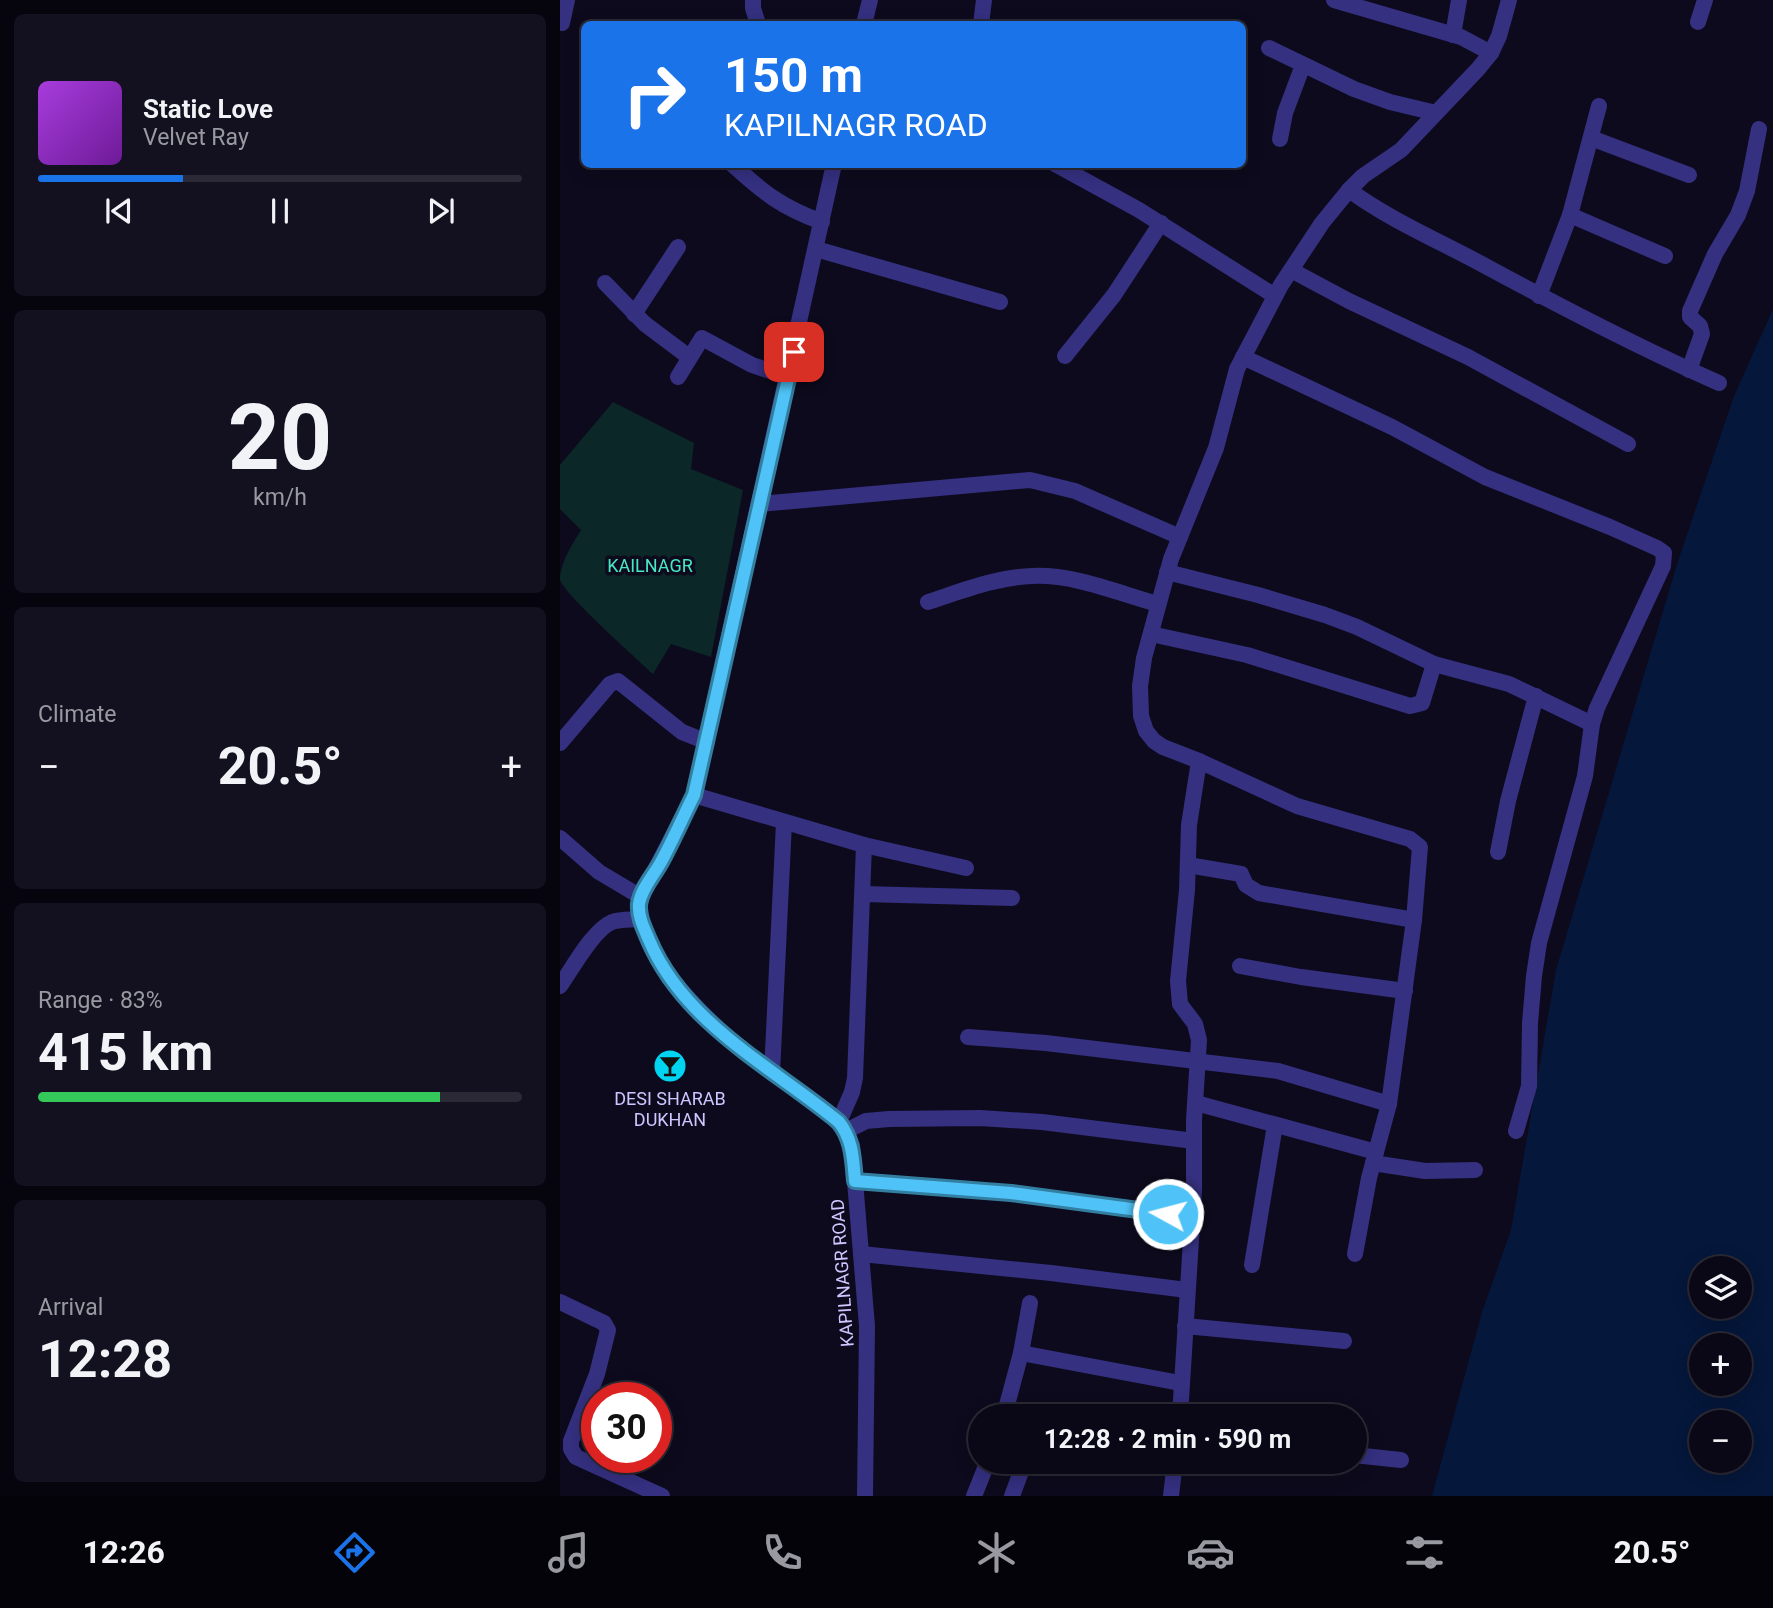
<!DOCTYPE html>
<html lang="en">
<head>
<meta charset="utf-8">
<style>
  body { margin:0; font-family:Roboto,sans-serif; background:#13111f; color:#f1f3f6; height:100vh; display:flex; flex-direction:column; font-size:26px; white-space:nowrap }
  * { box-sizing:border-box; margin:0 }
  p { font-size:23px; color:#999aa1 }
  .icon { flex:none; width:38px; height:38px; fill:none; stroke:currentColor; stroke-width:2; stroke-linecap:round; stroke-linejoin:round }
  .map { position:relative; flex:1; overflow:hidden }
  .side { display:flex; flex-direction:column; gap:14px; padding:14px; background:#06040c; width:560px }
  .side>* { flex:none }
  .top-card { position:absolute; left:21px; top:21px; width:665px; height:147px; border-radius:10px; box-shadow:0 4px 18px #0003,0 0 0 2px #2a2935; background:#1a73e8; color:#fff; overflow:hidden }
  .buttons { position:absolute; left:1129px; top:1256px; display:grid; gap:14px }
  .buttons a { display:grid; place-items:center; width:63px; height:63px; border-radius:50%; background:#0a0816; box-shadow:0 4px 18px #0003,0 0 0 2px #2a2935; font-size:35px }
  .speed { position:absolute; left:21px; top:1382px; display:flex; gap:14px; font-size:35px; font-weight:700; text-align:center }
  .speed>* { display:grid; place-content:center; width:91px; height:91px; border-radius:50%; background:#0a0816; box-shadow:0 4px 18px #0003,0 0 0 2px #2a2935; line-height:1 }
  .speed .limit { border:10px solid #d22; background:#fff; color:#111 }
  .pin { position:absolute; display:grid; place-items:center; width:60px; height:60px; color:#fff; margin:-30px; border-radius:14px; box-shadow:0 4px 10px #0006 }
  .me { position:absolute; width:77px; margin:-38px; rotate:277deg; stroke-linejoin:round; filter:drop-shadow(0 0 5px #0008) }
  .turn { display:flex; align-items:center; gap:24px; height:147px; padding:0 28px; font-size:32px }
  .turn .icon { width:91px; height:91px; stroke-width:2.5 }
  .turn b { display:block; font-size:49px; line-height:60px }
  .big { font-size:52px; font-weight:700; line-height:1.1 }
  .side .widget { flex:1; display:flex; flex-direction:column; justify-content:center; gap:10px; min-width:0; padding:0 24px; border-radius:10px; background:#13111f }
  .side .dial { align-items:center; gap:0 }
  .dial b { font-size:91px; line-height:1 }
  .song { display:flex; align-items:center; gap:21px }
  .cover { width:84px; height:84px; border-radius:10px; background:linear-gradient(135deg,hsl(280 70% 55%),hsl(280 70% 35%)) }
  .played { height:7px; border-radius:4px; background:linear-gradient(90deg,#1a73e8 30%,#2a2935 30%) }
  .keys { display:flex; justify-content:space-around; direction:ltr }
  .heat { display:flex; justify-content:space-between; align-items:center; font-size:38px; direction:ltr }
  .charge { height:10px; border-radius:5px; background:linear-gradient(90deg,#34c759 83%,#2a2935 0) }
  .trip { position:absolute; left:408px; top:1404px; width:399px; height:70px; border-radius:35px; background:#0a0816; box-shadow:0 4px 18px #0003,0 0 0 2px #2a2935; font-weight:700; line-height:70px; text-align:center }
  .tab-bar { display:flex; height:112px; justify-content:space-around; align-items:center; background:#040309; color:#999aa1 }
  .tab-bar .icon { width:49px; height:49px }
  .tab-bar .active { color:#1a73e8 }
  .tab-bar b { font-size:32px; color:#f1f3f6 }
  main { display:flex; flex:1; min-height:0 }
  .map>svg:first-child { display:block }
  .green { fill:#0c2727 }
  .water { fill:#05173b; fill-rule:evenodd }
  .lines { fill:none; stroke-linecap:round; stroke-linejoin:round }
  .street { stroke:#353080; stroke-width:16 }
  .route-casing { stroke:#337fa1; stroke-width:18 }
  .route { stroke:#4fc3f7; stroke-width:12 }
  .labels { text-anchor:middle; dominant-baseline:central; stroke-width:7; stroke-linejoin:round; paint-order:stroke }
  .park-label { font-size:18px; fill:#48e8c4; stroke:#0d0a1d }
  .poi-label { font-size:18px; fill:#cdc6ff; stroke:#0d0a1d }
  .street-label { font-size:18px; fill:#cdc6ff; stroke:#0d0a1d }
</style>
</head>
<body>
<main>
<section class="side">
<div class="widget">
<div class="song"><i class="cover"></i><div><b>Static Love</b><p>Velvet Ray</p></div></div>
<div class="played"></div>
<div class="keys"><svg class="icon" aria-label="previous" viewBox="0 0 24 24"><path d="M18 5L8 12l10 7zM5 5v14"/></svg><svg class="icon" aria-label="pause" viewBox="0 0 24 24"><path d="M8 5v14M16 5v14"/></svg><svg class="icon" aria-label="next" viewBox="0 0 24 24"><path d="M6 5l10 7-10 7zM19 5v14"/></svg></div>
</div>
<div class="widget dial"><b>20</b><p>km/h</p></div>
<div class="widget"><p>Climate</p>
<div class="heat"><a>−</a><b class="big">20.5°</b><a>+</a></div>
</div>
<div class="widget"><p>Range · 83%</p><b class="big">415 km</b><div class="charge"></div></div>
<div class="widget"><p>Arrival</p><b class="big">12:28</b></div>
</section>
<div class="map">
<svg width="1213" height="1496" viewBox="0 0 1213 1496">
  <rect width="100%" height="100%" fill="#0d0a1d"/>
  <path class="green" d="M53 402 134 443 131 469 183 490 151 657 111 644 93 674C77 659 5 595 0 580 0 563 13 543 21 530L0 509V465Z"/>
  <path class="water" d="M1213 309V1496H872L922 1312 951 1230 996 970 1118 561 1174 396ZM1141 1269H1180V1307H1141ZM1141 1346H1180V1384H1141ZM1141 1423H1180V1461H1141Z"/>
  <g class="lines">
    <g class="street">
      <path d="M193 0V8L198 24"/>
      <path d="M774 0 901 37 931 53"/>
      <path d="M1138 22 1145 0"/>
      <path d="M2 23 7 0"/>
      <path d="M304 24 310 0"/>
      <path d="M421 24 424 0"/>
      <path d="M893 35 899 0"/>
      <path d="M709 48 794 89 830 102 876 113"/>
      <path d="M1031 138 1129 175"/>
      <path d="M720 139 725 113 743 65"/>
      <path d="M172 164C204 193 221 207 262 222"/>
      <path d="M274 164 134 795 81 897C69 958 170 1042 214 1074 242 1095 278 1111 292 1145L307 1326 305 1496"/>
      <path d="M495 164 579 210 715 296"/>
      <path d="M789 190C833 222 882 242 929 268 1005 309 1080 348 1159 383"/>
      <path d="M1010 215 1105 256"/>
      <path d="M256 249 440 302"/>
      <path d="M731 270 789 301 908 357 1068 444"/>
      <path d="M45 283 85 324 129 357"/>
      <path d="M979 296 1010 215 1039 106"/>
      <path d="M74 314 118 247"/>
      <path d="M505 356 554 295 601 223"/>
      <path d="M683 357 832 427 925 477 1050 527 1097 548 1104 553 1103 566 1037 708 1032 724 1025 776 979 943 974 976 970 1023 969 1086 956 1131"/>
      <path d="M1129 370 1142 334 1140 326 1130 317V311L1155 254 1178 215 1187 191 1199 129"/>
      <path d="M118 377 142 338 192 365 228 377"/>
      <path d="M200 504 470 480 515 491 620 537"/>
      <path d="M607 572 698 595 765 615 797 627 874 664 949 684 1032 724"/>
      <path d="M368 602C402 591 437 577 472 576 514 574 558 593 598 604"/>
      <path d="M591 634 687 655 850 706 862 703 874 664"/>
      <path d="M0 743 50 684 58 681 122 732 147 742"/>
      <path d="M134 795 304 845 406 868"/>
      <path d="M0 838 39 872 81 897"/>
      <path d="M938 852 948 801 976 696"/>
      <path d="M628 865 681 874 686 885 699 893 854 920"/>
      <path d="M303 894 452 898"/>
      <path d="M680 966 741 977 845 991"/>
      <path d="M0 986C12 969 33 930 52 922 61 919 71 920 80 919"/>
      <path d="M408 1037 486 1043 718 1071 829 1104"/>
      <path d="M212 1073 224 822"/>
      <path d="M636 1103 816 1152"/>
      <path d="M279 1122 292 1092 295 1078 304 845"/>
      <path d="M286 1131 306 1121 329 1119 420 1118 482 1122 634 1141"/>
      <path d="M813 1163 865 1171 915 1170"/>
      <path d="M295 1181 451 1193 632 1217"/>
      <path d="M301 1254 491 1273 627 1290"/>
      <path d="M795 1254 809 1178 829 1104 854 920 860 847 850 839 737 806 639 761 603 747 594 741 586 731 581 716 580 686 584 658 611 559 656 448 677 369 721 285 762 223 789 190 803 176 841 150 918 69 931 53 939 36 949 0"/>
      <path d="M692 1265 715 1125"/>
      <path d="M0 1302 44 1323 48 1330 37 1374 11 1441V1449L16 1457 102 1496"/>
      <path d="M625 1326 784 1341"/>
      <path d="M461 1353 620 1383"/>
      <path d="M444 1416 461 1353 470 1303"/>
      <path d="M620 1416 634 1192V1120L639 1040 635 1024 620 1004 618 981 627 890 629 825 639 761"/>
      <path d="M794 1455 841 1460"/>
      <path d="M414 1496 428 1461"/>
      <path d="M452 1496 465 1461"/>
      <path d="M611 1496 615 1461"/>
    </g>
  </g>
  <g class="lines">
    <defs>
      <path id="route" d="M234 352 134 795C123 817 113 840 101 862 94 875 81 889 79 904 78 917 84 928 89 940 124 1023 212 1067 279 1122 293 1140 293 1159 295 1181L451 1193 608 1214"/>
    </defs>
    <use href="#route" class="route-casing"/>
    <use href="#route" class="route"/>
  </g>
  <defs>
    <symbol id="bar-disc" viewBox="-11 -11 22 22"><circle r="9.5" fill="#00d4f1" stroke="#0d0a1d"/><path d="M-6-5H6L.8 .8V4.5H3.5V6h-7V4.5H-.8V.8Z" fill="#111"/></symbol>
  </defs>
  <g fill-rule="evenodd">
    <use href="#bar-disc" x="91" y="1047" width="38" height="38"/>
  </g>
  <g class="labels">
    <g class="park-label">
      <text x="90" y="565">KAILNAGR</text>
    </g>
    <g class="poi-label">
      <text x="110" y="1098">DESI SHARAB<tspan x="110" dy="21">DUKHAN</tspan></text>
    </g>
    <g class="street-label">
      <text transform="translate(282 1273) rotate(-94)">KAPILNAGR ROAD</text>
    </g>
  </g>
</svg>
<div class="buttons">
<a><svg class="icon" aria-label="layers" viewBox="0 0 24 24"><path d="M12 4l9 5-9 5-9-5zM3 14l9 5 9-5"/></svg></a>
<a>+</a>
<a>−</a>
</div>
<div class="speed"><div class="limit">30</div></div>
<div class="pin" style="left:234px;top:352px;background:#d93025"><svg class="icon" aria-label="arrive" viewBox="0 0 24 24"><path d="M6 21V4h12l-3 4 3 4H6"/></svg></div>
<svg class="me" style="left:608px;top:1214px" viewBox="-20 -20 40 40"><circle r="17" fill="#4fc3f7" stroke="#fff" stroke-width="3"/><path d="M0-11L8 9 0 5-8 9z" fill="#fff"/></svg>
<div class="trip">12:28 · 2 min · 590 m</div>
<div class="top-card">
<div class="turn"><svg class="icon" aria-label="right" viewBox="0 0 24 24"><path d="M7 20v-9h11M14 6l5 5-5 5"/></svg><div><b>150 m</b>KAPILNAGR ROAD</div></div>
</div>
</div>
</main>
<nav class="tab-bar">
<b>12:26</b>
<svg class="icon active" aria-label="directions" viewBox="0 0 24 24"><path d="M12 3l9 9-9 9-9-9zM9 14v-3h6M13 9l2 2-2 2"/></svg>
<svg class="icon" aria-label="music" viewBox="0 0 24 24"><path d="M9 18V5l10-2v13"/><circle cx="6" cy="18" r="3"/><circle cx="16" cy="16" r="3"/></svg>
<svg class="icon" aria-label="phone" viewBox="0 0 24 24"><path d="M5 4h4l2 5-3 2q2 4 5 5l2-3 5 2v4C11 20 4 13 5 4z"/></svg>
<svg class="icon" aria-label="climate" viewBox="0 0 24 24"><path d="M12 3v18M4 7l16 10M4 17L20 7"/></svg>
<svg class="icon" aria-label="car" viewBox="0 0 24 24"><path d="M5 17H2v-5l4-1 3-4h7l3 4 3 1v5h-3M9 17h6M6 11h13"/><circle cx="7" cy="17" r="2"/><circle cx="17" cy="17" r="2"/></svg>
<svg class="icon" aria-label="filters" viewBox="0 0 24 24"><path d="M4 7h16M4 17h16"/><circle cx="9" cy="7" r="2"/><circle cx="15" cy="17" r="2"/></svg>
<b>20.5°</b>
</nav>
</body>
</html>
